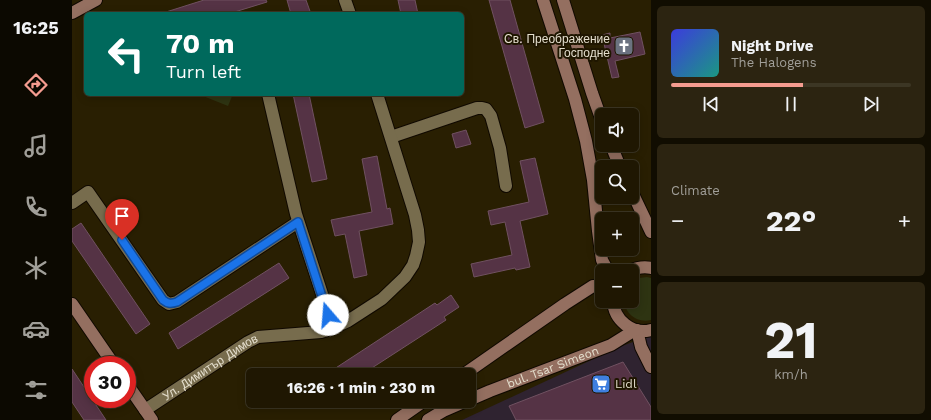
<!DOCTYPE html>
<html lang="en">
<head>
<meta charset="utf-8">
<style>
  body { margin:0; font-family:"Work Sans",sans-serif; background:#2c2411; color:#f1f3f6; height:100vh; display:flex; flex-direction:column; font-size:15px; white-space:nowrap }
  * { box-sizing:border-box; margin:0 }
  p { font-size:13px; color:#a19f99 }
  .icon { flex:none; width:22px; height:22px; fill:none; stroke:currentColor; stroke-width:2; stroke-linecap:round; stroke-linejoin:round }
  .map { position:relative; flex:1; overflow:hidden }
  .details { display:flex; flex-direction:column; gap:6px; padding:6px; background:#110d01; width:280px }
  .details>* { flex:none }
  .guide { position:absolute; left:12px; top:12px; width:380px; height:84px; border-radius:6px; box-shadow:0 2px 10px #0003,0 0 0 1px #3c3624; background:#00695c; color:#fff; overflow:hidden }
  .controls { position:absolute; left:523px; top:108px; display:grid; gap:8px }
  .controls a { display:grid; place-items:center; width:44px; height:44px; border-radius:6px; background:#1f1702; box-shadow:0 2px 10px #0003,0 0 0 1px #3c3624; font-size:20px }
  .speed { position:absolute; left:12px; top:356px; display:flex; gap:8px; font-size:20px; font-weight:700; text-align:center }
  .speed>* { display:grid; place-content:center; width:52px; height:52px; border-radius:50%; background:#1f1702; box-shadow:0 2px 10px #0003,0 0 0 1px #3c3624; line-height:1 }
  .speed .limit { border:6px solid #d22; background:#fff; color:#111 }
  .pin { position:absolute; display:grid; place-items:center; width:34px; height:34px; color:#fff; margin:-41px -17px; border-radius:50% 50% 50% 0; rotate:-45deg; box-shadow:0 0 4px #0007 }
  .pin .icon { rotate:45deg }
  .me { position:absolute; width:44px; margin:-22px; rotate:342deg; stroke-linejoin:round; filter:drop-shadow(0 0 3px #0008) }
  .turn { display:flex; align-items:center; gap:14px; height:84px; padding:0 16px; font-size:18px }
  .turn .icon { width:52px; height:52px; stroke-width:2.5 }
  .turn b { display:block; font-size:28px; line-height:34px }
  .big { font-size:30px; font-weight:700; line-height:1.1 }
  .details .widget { flex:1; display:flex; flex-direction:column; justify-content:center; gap:6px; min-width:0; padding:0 14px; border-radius:6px; background:#2c2411 }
  .details .dial { align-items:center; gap:0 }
  .dial b { font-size:52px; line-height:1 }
  .song { display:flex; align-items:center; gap:12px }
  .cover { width:48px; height:48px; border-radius:6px; background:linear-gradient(135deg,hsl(240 70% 55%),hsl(170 70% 35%)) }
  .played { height:4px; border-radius:2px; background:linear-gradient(90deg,#f59c90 55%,#3c3624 55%) }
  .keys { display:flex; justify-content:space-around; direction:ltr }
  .heat { display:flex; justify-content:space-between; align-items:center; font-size:22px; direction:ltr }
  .trip { position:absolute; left:174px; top:368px; width:230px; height:40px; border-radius:6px; background:#1f1702; box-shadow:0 2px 10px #0003,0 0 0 1px #3c3624; font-weight:700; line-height:40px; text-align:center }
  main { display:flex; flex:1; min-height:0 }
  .menu { display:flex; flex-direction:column; width:72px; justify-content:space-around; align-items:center; background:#0c0901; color:#a19f99 }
  .menu .icon { width:28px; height:28px }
  .menu .current { color:#f59c90 }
  .menu b { font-size:18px; color:#f1f3f6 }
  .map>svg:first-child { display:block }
  .industrial { fill:#2f2330 }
  .green { fill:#2e3412 }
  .building { fill:#553345; stroke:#705161 }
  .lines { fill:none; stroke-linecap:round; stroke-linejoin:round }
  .street-casing { stroke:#100900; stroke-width:14 }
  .secondary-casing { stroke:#100900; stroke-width:14 }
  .street { stroke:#776c4d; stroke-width:12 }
  .secondary { stroke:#946f60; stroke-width:12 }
  .route-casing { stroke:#114b97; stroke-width:10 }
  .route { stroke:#1a73e8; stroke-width:7 }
  .labels { text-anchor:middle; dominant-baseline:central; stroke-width:4; stroke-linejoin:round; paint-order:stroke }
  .poi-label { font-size:12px; fill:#e4decd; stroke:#1f1600; text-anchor:end }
  .street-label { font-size:12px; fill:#e4decd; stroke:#1f1600 }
</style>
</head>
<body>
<main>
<nav class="menu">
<b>16:25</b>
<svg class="icon current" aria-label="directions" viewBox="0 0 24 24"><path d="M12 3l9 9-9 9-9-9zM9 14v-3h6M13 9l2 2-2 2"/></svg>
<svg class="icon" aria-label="music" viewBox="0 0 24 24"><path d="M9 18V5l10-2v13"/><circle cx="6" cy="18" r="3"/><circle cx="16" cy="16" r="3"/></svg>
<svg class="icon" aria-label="phone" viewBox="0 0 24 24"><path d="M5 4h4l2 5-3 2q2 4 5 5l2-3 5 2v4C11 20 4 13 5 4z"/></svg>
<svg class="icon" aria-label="climate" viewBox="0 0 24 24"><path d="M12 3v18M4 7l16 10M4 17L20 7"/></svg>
<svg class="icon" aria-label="car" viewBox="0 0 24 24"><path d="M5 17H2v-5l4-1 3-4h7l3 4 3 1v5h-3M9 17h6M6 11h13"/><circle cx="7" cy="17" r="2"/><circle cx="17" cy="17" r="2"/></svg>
<svg class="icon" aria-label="filters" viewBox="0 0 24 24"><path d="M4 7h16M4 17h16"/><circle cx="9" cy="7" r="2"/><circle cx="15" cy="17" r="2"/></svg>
</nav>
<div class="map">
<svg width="579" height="420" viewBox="0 0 579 420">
  <rect width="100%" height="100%" fill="#291f02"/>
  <path class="industrial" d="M579 335V420H390L545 348Z"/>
  <g class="green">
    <path d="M126 94H161L156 106Z"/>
    <path d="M575 277 579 278V320C565 323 554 315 552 301H560V282L567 278Z"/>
  </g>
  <g class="building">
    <path d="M132 0H194L195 2 156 14H94V12Z"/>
    <path d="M215 0H234L239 14H219Z"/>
    <path d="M326 0H343L346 14H329Z"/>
    <path d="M417 0H438L472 122 453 128Z"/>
    <path d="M568 32 573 54 543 61 547 77 540 78 530 35 538 33V38Z"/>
    <path d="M221 94H237L255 179 240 182Z"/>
    <path d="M394 130 399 144 384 148 380 134Z"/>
    <path d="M305 156 315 209 318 208 321 224 287 231 295 275 282 278 273 234 263 236 259 220 300 212 290 159Z"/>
    <path d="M463 158 476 214 448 221 458 267 444 270 443 268 402 277 399 264 440 255 433 222 419 225 416 211 457 202 448 161Z"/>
    <path d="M9 223 78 324 64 334 0 241V229Z"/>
    <path d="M207 263 217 278 106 349 97 333Z"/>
    <path d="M379 295 387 307 372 317 374 320 289 375H253L363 303 365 305Z"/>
    <path d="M551 362 579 407V420H444L437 406Z"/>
    <path d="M0 369 34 420H12L0 402Z"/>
  </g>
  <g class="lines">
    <defs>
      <g id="street">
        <path d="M273 0 278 14"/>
        <path d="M196 94 224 214 261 328"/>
        <path d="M319 137 405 108H410L414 109 419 116 428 148 434 186"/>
        <path d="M0 203 16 192 91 300 97 304 105 302 226 222"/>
        <path id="s1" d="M73 410 176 342 186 337 249 332 261 328 276 321 310 299 333 277 341 265 344 256 347 242 346 230 343 215 305 94"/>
      </g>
      <g id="secondary">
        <path d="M471 0 503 99 514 141 521 180 526 231 530 260 536 271"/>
        <path d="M491 0 520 93 530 121"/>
        <path d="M0 13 24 0"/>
        <path d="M539 145 548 167"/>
        <path d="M560 192 579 232"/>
        <path d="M557 271C564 268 571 266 579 268"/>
        <path d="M541 301C542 320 560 335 579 330"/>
        <path d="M0 304 42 365"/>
        <path d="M565 330 569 347 579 367"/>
        <path d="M391 375 493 304 521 286 530 287"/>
        <path d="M55 384 80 420"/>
        <path id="s2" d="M397 400 418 391 539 345 563 330"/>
        <path d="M325 420 352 401"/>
        <path d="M356 420 371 411 394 401"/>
      </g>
    </defs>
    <use href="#street" class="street-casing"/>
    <use href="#secondary" class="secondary-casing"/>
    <use href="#street" class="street"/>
    <use href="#secondary" class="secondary"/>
  </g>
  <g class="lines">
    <defs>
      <path id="route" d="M50 240 91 300C96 304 99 304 105 302L226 222 256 315"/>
    </defs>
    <use href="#route" class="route-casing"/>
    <use href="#route" class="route"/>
  </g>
  <defs>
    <symbol id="church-square" viewBox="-11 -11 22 22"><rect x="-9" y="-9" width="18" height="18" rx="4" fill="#6b7280" stroke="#1f1600"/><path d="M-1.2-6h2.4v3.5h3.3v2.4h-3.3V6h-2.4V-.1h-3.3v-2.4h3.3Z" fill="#fff"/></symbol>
    <symbol id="supermarket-square" viewBox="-11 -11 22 22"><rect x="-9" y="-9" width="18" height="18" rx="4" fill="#3f7fe0" stroke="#1f1600"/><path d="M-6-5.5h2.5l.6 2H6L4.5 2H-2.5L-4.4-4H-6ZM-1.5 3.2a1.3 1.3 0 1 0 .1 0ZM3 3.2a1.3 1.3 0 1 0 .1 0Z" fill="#fff"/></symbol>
  </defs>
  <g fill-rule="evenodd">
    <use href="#church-square" x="541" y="35" width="22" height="22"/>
    <use href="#supermarket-square" x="518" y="373" width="22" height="22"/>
  </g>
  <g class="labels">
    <g class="poi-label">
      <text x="538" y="39">Св. Преображение<tspan x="538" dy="14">Господне</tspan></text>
      <text x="543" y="384" text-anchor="start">Lidl</text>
    </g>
    <g class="street-label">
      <text stroke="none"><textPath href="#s2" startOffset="90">bul. Tsar Simeon</textPath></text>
      <text stroke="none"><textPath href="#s1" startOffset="78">Ул. Димитър Димов</textPath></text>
    </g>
  </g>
</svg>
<div class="controls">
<a><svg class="icon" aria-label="sound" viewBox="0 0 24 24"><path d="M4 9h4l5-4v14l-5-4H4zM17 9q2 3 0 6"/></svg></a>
<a><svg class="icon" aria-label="search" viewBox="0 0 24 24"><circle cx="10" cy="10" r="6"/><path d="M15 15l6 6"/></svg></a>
<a>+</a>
<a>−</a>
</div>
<div class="speed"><div class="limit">30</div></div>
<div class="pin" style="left:50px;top:240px;background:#d93025"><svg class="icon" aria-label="arrive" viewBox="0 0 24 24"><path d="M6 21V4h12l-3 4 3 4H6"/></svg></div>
<svg class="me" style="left:256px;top:315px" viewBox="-20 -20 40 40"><circle r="19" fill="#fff"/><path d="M0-13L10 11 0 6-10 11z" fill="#1a73e8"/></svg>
<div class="trip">16:26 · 1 min · 230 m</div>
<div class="guide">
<div class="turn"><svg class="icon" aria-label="left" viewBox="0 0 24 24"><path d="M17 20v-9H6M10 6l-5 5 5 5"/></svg><div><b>70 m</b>Turn left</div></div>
</div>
</div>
<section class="details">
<div class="widget">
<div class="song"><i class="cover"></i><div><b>Night Drive</b><p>The Halogens</p></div></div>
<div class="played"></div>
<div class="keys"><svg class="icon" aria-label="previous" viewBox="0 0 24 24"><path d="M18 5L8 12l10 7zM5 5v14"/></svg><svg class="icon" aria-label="pause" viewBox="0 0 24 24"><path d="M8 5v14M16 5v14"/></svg><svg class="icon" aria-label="next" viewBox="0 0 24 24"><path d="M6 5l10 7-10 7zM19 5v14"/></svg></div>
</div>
<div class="widget"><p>Climate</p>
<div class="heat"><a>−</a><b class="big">22°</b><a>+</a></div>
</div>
<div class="widget dial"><b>21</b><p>km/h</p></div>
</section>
</main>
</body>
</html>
